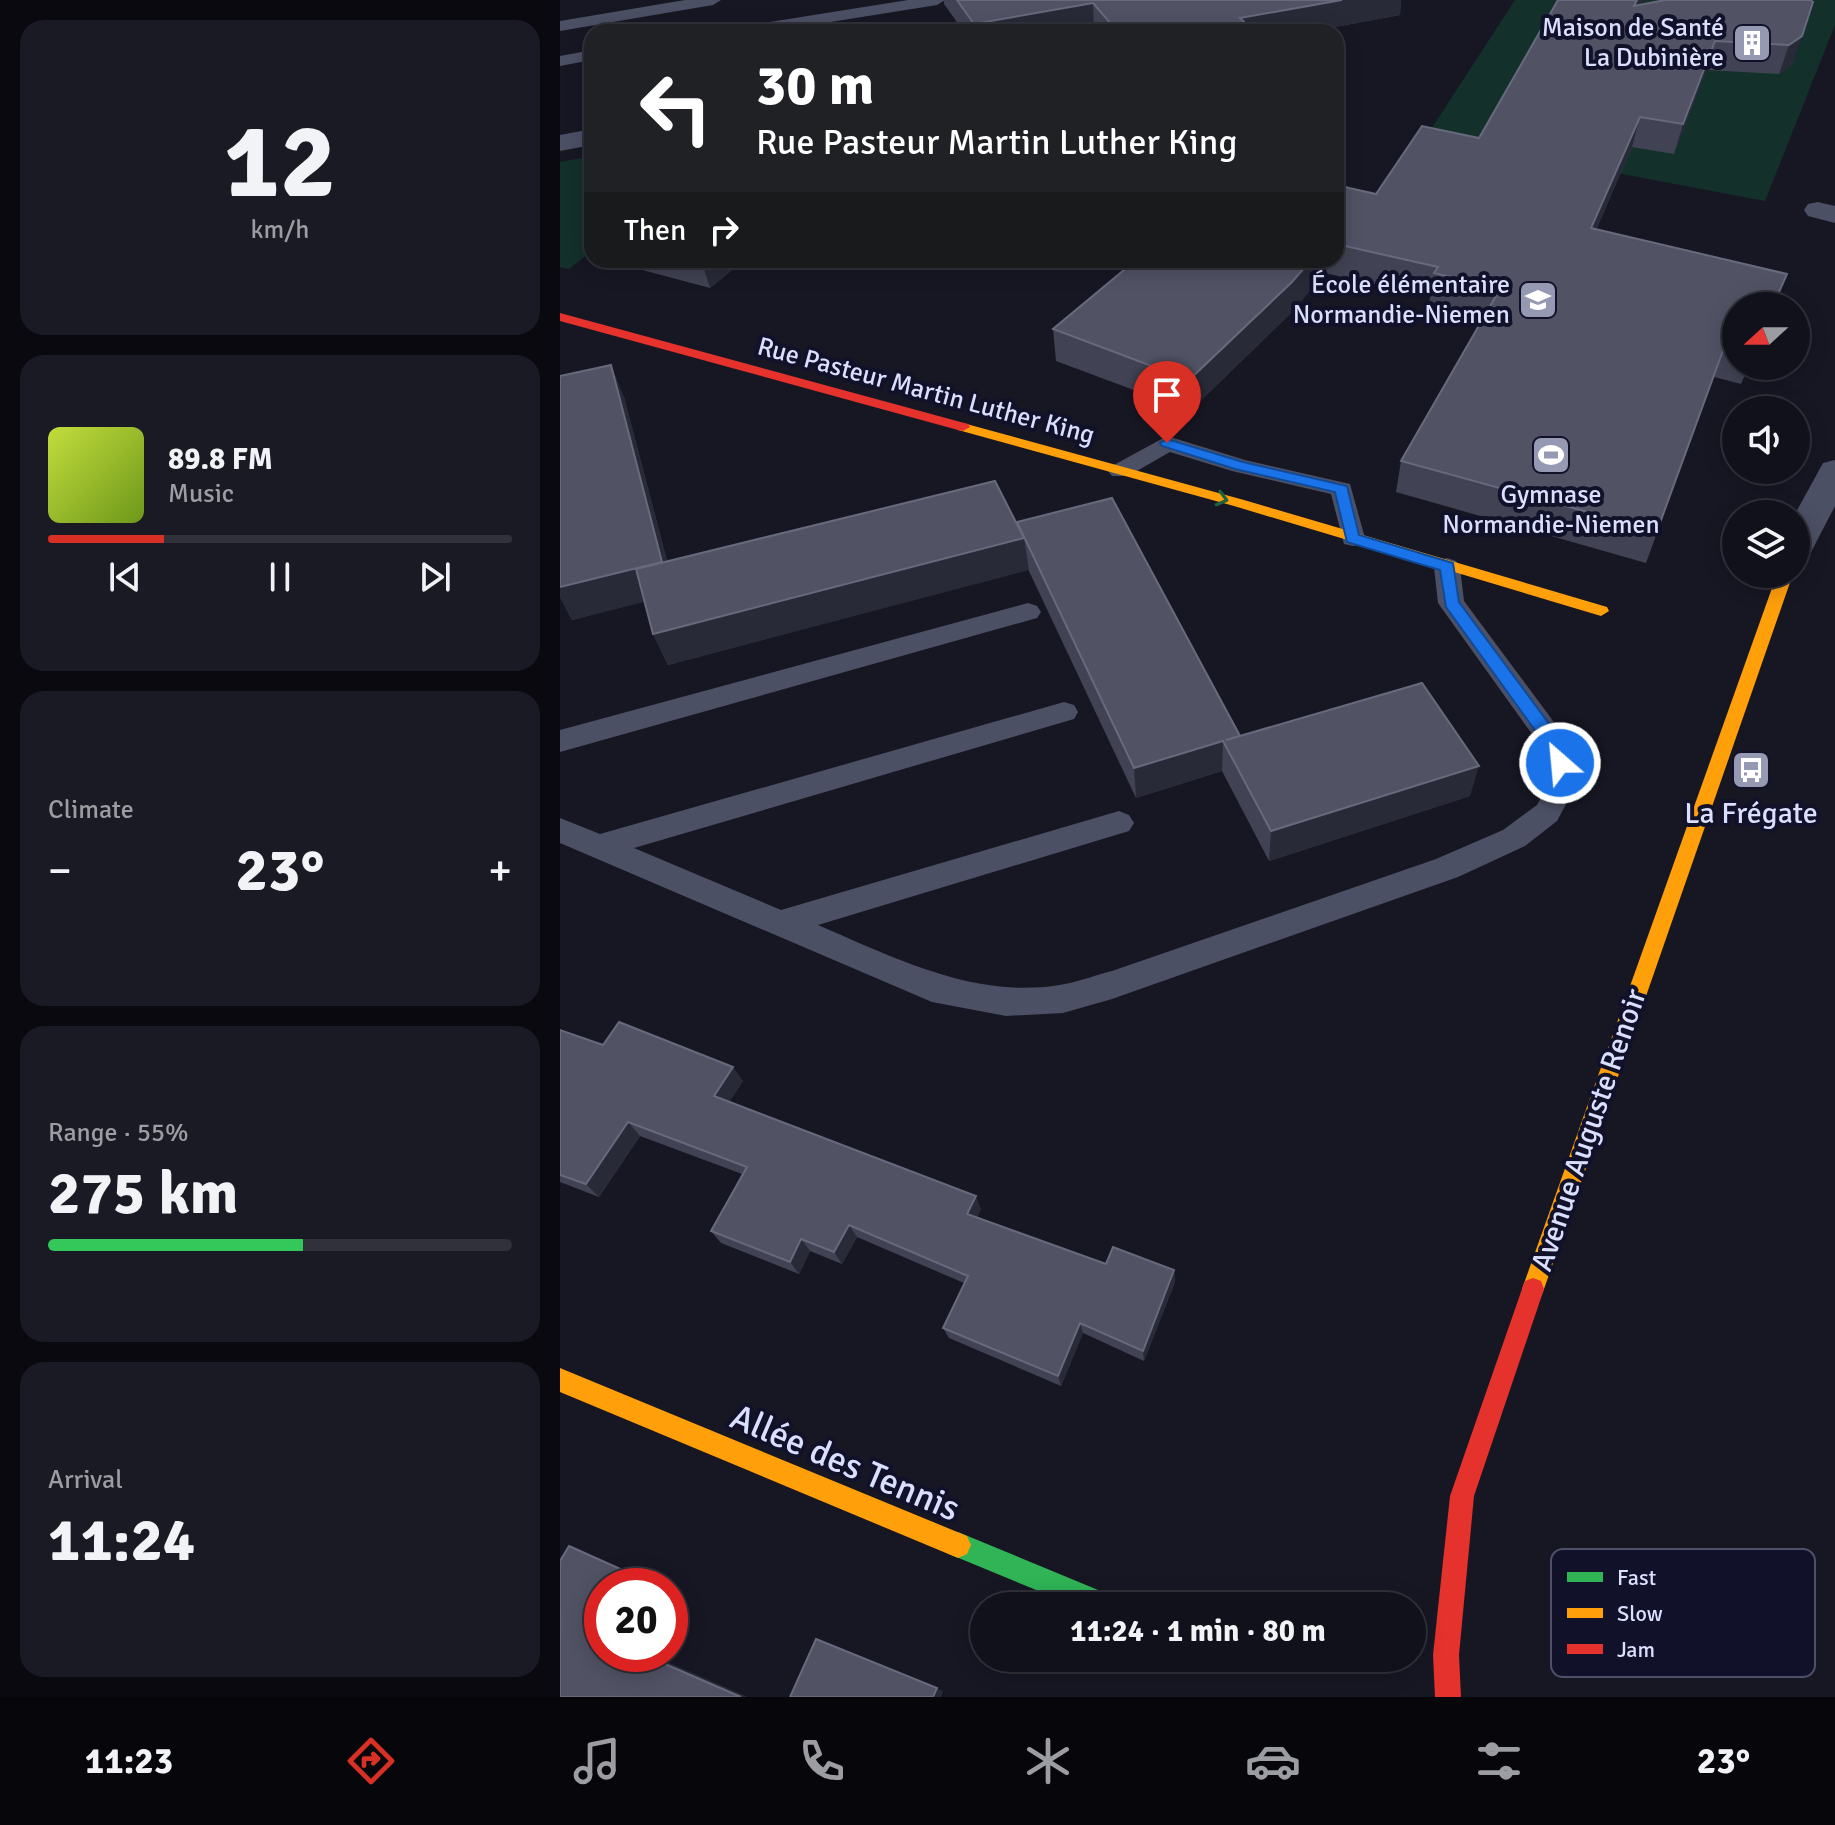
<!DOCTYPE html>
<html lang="en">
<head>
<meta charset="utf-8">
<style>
  body { margin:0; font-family:Signika,sans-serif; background:#1a1a24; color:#f1f3f6; height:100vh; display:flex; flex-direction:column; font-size:30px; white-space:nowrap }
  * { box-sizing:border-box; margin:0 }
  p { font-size:26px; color:#9c9da3 }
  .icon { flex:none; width:44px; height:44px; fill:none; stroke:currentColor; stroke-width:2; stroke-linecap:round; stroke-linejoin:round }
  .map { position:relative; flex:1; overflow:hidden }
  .sheet { display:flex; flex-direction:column; gap:20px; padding:20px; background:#09090f; width:560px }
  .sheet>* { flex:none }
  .top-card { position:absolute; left:24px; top:24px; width:760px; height:244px; border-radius:24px; box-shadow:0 4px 20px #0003,0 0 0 2px #30313a; background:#202124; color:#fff; overflow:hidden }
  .needle { width:52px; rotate:249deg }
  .buttons { position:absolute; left:1162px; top:292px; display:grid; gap:16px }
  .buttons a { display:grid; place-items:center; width:88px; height:88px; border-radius:50%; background:#11111b; box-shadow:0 4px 20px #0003,0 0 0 2px #30313a; font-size:40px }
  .speed { position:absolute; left:24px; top:1568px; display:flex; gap:16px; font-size:40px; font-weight:700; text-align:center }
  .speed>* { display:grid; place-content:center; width:104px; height:104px; border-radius:50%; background:#11111b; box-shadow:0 4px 20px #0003,0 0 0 2px #30313a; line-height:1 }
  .speed .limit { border:12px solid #d22; background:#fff; color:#111 }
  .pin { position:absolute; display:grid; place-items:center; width:68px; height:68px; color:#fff; margin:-82px -34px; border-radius:50% 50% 50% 0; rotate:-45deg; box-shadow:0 0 8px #0007 }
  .pin .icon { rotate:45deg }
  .me { position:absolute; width:88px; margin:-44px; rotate:333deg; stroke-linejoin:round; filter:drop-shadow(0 0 6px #0008) }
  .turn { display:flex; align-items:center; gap:28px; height:168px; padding:0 40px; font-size:36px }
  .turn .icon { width:104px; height:104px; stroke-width:2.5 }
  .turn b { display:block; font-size:56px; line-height:68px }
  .then { display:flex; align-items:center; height:76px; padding:0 40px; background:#0003; gap:16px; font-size:30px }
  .big { font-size:60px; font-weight:700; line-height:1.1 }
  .sheet .tile { flex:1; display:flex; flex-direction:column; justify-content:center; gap:12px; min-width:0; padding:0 28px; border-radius:24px; background:#1a1a24 }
  .sheet .dial { align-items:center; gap:0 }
  .dial b { font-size:104px; line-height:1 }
  .song { display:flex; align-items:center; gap:24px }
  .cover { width:96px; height:96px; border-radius:12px; background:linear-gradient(135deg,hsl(70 70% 55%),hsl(80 70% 35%)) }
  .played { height:8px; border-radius:4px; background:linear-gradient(90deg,#d93025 25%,#30313a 25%) }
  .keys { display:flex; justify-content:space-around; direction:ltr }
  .heat { display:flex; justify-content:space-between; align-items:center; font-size:44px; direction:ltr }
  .charge { height:12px; border-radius:6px; background:linear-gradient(90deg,#34c759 55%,#30313a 0) }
  .trip { position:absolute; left:410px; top:1592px; width:456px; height:80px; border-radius:40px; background:#11111b; box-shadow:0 4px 20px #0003,0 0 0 2px #30313a; font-weight:700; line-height:80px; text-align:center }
  .tabs { display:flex; height:128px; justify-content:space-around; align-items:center; background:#07070b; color:#9c9da3 }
  .tabs .icon { width:56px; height:56px }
  .tabs .active { color:#d93025 }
  .tabs b { font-size:36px; color:#f1f3f6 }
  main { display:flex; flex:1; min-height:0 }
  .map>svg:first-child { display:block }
  .green { fill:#14302b }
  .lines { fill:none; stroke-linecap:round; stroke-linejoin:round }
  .lane { fill:#4c5065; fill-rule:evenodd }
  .street { fill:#4c5065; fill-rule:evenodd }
  .fast { fill:#30b455; fill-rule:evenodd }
  .slow { fill:#ff9f0a; fill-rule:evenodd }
  .jam { fill:#e5322d; fill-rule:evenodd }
  .wall { fill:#414253 }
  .shaded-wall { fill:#292a38 }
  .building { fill:#515365; stroke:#67697d; stroke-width:2 }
  .oneway { stroke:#206340 }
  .route { fill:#1a73e8; stroke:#114b97; stroke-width:2 }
  .labels { text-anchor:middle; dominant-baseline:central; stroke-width:8; stroke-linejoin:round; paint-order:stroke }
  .far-poi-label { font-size:26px; fill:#dbdffe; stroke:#11122a; text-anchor:end }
  .far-street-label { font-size:26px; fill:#dbdffe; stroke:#11122a }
  .poi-label { font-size:30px; fill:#dbdffe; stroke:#11122a }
  .street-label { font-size:30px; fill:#dbdffe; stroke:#11122a }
  .near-street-label { font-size:36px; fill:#dbdffe; stroke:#11122a }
  .key { fill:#11122a; stroke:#4e506a; stroke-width:2 }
  .key-label { font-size:22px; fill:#dbdffe }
</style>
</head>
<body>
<main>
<section class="sheet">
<div class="tile dial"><b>12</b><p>km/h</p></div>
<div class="tile">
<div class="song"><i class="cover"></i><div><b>89.8 FM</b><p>Music</p></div></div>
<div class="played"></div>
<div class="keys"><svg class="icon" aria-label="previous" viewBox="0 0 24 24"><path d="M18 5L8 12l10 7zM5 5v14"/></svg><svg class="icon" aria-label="pause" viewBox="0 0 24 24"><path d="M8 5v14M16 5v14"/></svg><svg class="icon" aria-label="next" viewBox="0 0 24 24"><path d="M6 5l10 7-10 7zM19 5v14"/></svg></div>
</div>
<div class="tile"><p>Climate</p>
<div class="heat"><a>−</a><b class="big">23°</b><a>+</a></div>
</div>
<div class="tile"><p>Range · 55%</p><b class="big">275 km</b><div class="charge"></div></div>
<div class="tile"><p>Arrival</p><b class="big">11:24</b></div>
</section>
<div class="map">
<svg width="1275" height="1697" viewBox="0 0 1275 1697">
  <rect width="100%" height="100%" fill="#171724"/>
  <g class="green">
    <path d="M955 0H1275V25L1205 201 866 137Z"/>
    <path d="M32 156V251L9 269 0 267V162Z"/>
  </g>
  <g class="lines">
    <g class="lane">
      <path d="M125 0H161L153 5 0 31V21Z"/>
      <path d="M348 0H385L377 5 208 32H170L178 27Z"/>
      <path d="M32 50V60L0 66V56Z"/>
      <path d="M607 436 685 460 790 484 805 538 802 544 793 546 784 544 771 494 672 471 610 452 568 476H552L548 471 552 466Z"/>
      <path d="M887 558 896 561 900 567 904 601 1005 737 1019 780 997 821 965 846 898 877 552 999 503 1013 446 1016 372 1002 0 843V818L40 834 504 702 514 705 518 712 514 719 74 848 221 910 559 811 569 815 574 823 569 831 258 925C335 958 418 1001 505 984 521 981 536 975 552 971L876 859 943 830 977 805 991 780 982 748 878 603 874 567 878 561Z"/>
      <path d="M468 603 477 606 481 612 477 618 0 752V730Z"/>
    </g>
    <g class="street">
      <path d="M32 129V145L0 151V135Z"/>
      <path d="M1258 202 1275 206V223L1248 216 1244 210 1248 204Z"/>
      <path d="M1275 460V506L1249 556 1236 559 1235 514 1263 463Z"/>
    </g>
    <path class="fast" d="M398 1532 555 1597 559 1606H515L389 1554 385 1545 389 1536Z"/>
    <g class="slow">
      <path d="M403 423 684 500 1047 607 1049 611 1041 616 674 506 398 430 396 427Z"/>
      <path d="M1217 574H1233L984 1289 981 1297 973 1300 965 1297 962 1289Z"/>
      <path d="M0 1368 407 1536 411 1545 407 1554 398 1558 0 1392Z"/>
    </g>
    <g class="jam">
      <path d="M0 313 408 424 410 427 403 431 398 430 0 321Z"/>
      <path d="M973 1278 981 1281 984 1289 914 1496 899 1655 901 1697H875L873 1655 890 1496 962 1289 965 1281Z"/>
    </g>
  </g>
  <g class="wall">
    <path d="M384 0H841L840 15 748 32H537L534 29 516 32H404L384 4Z"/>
    <path d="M1250 0 1232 65 1219 74 1146 70 1114 154 1072 147 1036 230 1176 306V366H1189L1181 384 1154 377 1086 563 836 492 841 461 923 318 869 304 870 297 765 273 730 314 630 411 496 361 493 329 571 264 561 260H776V185L816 194 919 138 1081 5Z"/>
    <path d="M45 260H184L150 288Z"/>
    <path d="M0 376 64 397 107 561 457 524 680 736 910 796 709 861 662 771 576 798 468 569 108 665 93 634 85 601 12 620 0 597Z"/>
    <path d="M0 1030 43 1045 183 1081 169 1102 421 1209 417 1217 546 1264 614 1270 615 1282 584 1361 523 1333 501 1386 389 1338 383 1328 404 1283 297 1237 282 1264 250 1251 239 1274 161 1243 151 1231 182 1174 80 1136 39 1197 0 1182Z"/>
  </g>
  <g class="shaded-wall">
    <path d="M782 0H841L840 15 748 32H680V18Z"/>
    <path d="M1077 0H1083L1067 35 1074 6Z"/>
    <path d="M533 3 534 29 516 32H415L414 24Z"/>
    <path d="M1242 36 1232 65 1219 74 1229 45Z"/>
    <path d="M1155 41 1146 70 1114 154 1123 124Z"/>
    <path d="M1080 117 1072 147 1023 259 1031 228Z"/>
    <path d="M144 260H184L150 288 142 262Z"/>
    <path d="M751 260H766L765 273 730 314 630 411 629 380Z"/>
    <path d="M51 365 64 397 116 594 12 620 0 597V587Z"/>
    <path d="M464 538 469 570 108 665 93 634Z"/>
    <path d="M663 741 662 771 576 798 574 768Z"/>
    <path d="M919 766 910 796 709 861 711 831Z"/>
    <path d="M173 1067 183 1081 164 1110 154 1096Z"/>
    <path d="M68 1122 80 1136 39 1197 26 1184Z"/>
    <path d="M416 1196 421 1209 412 1226 407 1214Z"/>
    <path d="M289 1225 297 1237 282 1264 274 1252Z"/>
    <path d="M241 1239 250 1251 239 1274 230 1262Z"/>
    <path d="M614 1270 615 1282 584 1361 583 1351Z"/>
    <path d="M520 1323 523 1333 501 1386 498 1376Z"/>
    <path d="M9 1546 24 1552 100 1586H95Z"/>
    <path d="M266 1642 383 1691 381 1697H373Z"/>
    <path d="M82 1654H89L188 1697H181Z"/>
  </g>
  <g class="building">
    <path d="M397 0H782L680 18 694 32H558L533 3 414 24Z"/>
    <path d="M998 0H1077L1074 6 1105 0H1250L1253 2 1242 36 1229 45 1155 41 1123 124 1080 117 1031 228 1227 274 1213 306H1176V348L1165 345 1097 531 841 461 940 289 874 273 878 267 776 244V185L816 194 862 126 919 138Z"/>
    <path d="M576 260H751L732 282 629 380 493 329Z"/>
    <path d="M51 365 102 562 0 587V376Z"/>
    <path d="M435 481 464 538 93 634 76 569Z"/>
    <path d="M552 498 680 736 666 740 862 683 919 766 711 831 663 741 574 768 457 522Z"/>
    <path d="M59 1022 173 1067 154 1096 416 1196 407 1214 546 1264 553 1247 614 1270 583 1351 520 1323 498 1376 383 1328 408 1276 289 1225 274 1252 241 1239 230 1262 151 1231 187 1167 68 1122 26 1184 0 1175V1030L43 1045Z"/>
    <path d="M9 1546 96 1585 42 1586V1654H82L181 1697H0V1561Z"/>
    <path d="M256 1639 377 1688 373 1697H230Z"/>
  </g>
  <defs><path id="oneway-chevron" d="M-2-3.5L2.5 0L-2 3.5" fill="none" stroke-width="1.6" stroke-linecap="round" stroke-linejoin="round" transform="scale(2)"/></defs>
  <use class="oneway" href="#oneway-chevron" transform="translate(662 499) rotate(15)"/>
  <path class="route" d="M607 439 683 462 787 486 799 535 893 563 899 602 1001 740 1009 763 1006 767H994L987 747 886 607 880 570 787 542 775 492 675 469 602 446 600 443Z"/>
  <defs>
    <symbol id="building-square" viewBox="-11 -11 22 22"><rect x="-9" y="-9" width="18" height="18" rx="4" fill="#9699b2" stroke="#11122a"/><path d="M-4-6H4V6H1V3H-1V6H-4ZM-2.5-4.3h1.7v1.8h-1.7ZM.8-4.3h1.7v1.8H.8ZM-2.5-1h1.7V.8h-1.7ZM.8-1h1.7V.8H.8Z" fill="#fff"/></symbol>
    <symbol id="school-square" viewBox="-11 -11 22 22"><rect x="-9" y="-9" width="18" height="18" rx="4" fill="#9699b2" stroke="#11122a"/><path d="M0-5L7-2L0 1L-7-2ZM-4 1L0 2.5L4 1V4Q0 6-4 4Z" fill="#fff"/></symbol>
    <symbol id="stadium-square" viewBox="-11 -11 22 22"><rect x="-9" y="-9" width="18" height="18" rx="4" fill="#9699b2" stroke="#11122a"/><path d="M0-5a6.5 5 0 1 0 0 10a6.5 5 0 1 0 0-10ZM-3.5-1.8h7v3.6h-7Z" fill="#fff"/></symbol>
    <symbol id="bus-square" viewBox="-11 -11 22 22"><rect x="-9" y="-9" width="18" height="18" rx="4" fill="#9699b2" stroke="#11122a"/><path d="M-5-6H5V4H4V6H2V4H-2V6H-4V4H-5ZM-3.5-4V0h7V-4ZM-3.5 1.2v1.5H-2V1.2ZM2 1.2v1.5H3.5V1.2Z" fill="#fff"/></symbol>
  </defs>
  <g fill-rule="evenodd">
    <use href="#building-square" x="1170" y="21" width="44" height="44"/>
    <use href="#school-square" x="956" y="278" width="44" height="44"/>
    <use href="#stadium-square" x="969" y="433" width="44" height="44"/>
    <use href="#bus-square" x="1169" y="748" width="44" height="44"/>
  </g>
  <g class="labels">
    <g class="far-poi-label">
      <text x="1164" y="28">Maison de Santé<tspan x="1164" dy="30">La Dubinière</tspan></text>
      <text x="950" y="285">École élémentaire<tspan x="950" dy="30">Normandie-Niemen</tspan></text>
      <text x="991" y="495" text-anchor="middle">Gymnase<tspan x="991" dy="30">Normandie-Niemen</tspan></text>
    </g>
    <g class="far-street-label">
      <text transform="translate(366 391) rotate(15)">Rue Pasteur Martin Luther King</text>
    </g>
    <g class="poi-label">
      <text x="1191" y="813">La Frégate</text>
    </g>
    <g class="street-label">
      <text transform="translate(1029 1130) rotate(-71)">Avenue Auguste Renoir</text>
    </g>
    <g class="near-street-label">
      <text transform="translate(285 1463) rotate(23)">Allée des Tennis</text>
    </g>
  </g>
  <rect x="991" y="1549" width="264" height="128" rx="12" class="key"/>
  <rect x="1007" y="1572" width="36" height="10" fill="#30b455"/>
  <rect x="1007" y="1608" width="36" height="10" fill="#ff9f0a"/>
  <rect x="1007" y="1644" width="36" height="10" fill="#e5322d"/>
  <g class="key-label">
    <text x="1057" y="1585">Fast</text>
    <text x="1057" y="1621">Slow</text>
    <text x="1057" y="1657">Jam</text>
  </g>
</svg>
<div class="buttons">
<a><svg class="needle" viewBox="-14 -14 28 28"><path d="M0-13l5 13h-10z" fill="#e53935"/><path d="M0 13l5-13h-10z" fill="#9c9da3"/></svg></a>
<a><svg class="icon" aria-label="sound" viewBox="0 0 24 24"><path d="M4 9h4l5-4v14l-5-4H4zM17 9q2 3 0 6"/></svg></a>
<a><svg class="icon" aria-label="layers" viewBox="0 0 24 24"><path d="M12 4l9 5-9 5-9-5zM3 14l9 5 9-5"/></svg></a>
</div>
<div class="speed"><div class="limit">20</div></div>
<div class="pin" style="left:607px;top:443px;background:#d93025"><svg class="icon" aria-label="arrive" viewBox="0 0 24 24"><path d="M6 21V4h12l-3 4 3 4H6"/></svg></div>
<svg class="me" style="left:1000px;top:763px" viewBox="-20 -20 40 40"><circle r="17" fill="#1a73e8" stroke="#fff" stroke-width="3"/><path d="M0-11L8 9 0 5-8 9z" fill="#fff"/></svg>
<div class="trip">11:24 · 1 min · 80 m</div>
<div class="top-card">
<div class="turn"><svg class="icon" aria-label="left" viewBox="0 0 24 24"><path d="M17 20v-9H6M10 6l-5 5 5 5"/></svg><div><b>30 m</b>Rue Pasteur Martin Luther King</div></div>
<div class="then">Then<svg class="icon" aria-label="right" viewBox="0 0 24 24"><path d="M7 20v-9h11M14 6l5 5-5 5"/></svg></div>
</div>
</div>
</main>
<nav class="tabs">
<b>11:23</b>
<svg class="icon active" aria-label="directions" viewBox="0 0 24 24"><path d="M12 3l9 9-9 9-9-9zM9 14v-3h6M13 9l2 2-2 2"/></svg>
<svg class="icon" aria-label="music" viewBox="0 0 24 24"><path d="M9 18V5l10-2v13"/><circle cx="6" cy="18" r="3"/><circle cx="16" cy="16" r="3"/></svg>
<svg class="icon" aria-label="phone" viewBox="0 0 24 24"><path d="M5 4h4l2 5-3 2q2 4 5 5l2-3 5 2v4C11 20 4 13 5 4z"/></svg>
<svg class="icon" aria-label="climate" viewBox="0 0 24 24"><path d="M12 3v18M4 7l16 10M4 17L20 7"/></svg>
<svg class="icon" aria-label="car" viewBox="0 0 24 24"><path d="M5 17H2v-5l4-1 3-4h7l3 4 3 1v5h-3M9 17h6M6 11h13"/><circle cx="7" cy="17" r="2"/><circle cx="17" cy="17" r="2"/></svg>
<svg class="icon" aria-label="filters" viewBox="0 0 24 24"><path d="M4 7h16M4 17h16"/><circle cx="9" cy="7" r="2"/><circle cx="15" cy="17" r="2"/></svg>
<b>23°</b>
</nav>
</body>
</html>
